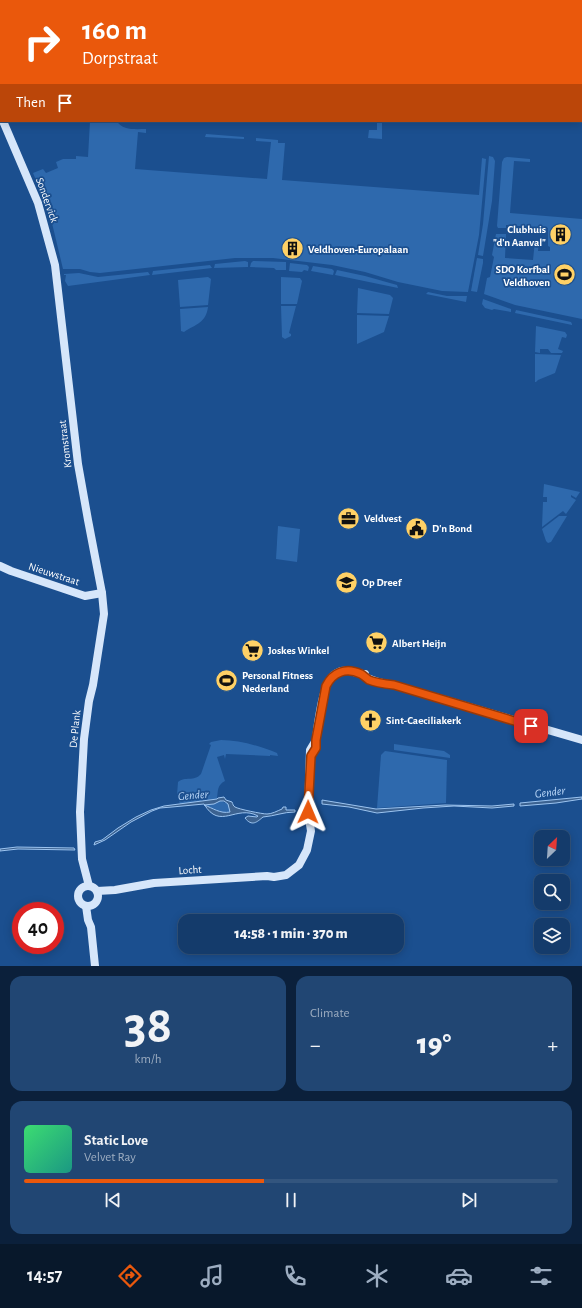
<!DOCTYPE html>
<html lang="en">
<head>
<meta charset="utf-8">
<style>
  body { margin:0; font-family:"Alegreya Sans",sans-serif; background:#214673; color:#f1f3f6; height:100vh; display:flex; flex-direction:column; font-size:15px; white-space:nowrap }
  * { box-sizing:border-box; margin:0 }
  p { font-size:13px; color:#9dadc1 }
  .icon { flex:none; width:22px; height:22px; fill:none; stroke:currentColor; stroke-width:2; stroke-linecap:round; stroke-linejoin:round }
  .map { position:relative; height:966px; overflow:hidden }
  .panel { display:flex; flex-direction:column; gap:10px; padding:10px; background:#0b203b; flex:1 }
  .panel>* { flex:none }
  .banner { position:absolute; left:0px; top:0px; width:582px; height:122px; box-shadow:0 2px 10px #0003,0 0 0 1px #33557e; background:#ea580c; color:#fff; overflow:hidden }
  .needle { width:26px; rotate:25deg }
  .fabs { position:absolute; left:534px; top:830px; display:grid; gap:8px }
  .fabs a { display:grid; place-items:center; width:36px; height:36px; border-radius:8px; background:#143b6b; box-shadow:0 2px 10px #0003,0 0 0 1px #33557e; font-size:20px }
  .speed { position:absolute; left:12px; top:902px; display:flex; gap:8px; font-size:20px; font-weight:700; text-align:center }
  .speed>* { display:grid; place-content:center; width:52px; height:52px; border-radius:50%; background:#143b6b; box-shadow:0 2px 10px #0003,0 0 0 1px #33557e; line-height:1 }
  .speed .limit { border:6px solid #d22; background:#fff; color:#111 }
  .pin { position:absolute; display:grid; place-items:center; width:34px; height:34px; color:#fff; margin:-17px; border-radius:8px; box-shadow:0 2px 6px #0006 }
  .me { position:absolute; width:44px; margin:-22px; rotate:1deg; stroke-linejoin:round; filter:drop-shadow(0 0 3px #0008) }
  .turn { display:flex; align-items:center; gap:14px; height:84px; padding:0 16px; font-size:18px }
  .turn .icon { width:52px; height:52px; stroke-width:2.5 }
  .turn b { display:block; font-size:28px; line-height:34px }
  .then { display:flex; align-items:center; height:38px; padding:0 16px; background:#0003; gap:8px; font-size:15px }
  .big { font-size:30px; font-weight:800; line-height:1.1 }
  .panel .tile { flex:1; display:flex; flex-direction:column; justify-content:center; gap:6px; min-width:0; padding:0 14px; border-radius:12px; background:#214673 }
  .panel .dial { align-items:center; gap:0 }
  .dial b { font-size:52px; line-height:1 }
  .song { display:flex; align-items:center; gap:12px }
  .cover { width:48px; height:48px; border-radius:6px; background:linear-gradient(135deg,hsl(140 70% 55%),hsl(170 70% 35%)) }
  .played { height:4px; border-radius:2px; background:linear-gradient(90deg,#ea580c 45%,#33557e 45%) }
  .keys { display:flex; justify-content:space-around; direction:ltr }
  .heat { display:flex; justify-content:space-between; align-items:center; font-size:22px; direction:ltr }
  .panel .tiles { flex:1; display:grid; gap:10px; grid-template-columns:1fr 1fr }
  .tile:last-child { grid-column:span 2 }
  .trip { position:absolute; left:178px; top:914px; width:226px; height:40px; border-radius:12px; background:#143b6b; box-shadow:0 2px 10px #0003,0 0 0 1px #33557e; font-weight:800; line-height:40px; text-align:center }
  .menu { display:flex; height:64px; justify-content:space-around; align-items:center; background:#08182b; color:#9dadc1 }
  .menu .icon { width:28px; height:28px }
  .menu .current { color:#ea580c }
  .menu b { font-size:18px; color:#f1f3f6 }
  .map>svg:first-child { display:block }
  .green { fill:#2e69ad }
  .water { fill:#3c6290; stroke:#9cc4f0; fill-rule:evenodd }
  .lines { fill:none; stroke-linecap:round; stroke-linejoin:round }
  .secondary { stroke:#d6e6fa; stroke-width:8 }
  .route-casing { stroke:#983908; stroke-width:10 }
  .route { stroke:#ea580c; stroke-width:7 }
  .labels { text-anchor:middle; dominant-baseline:central; stroke-width:3.5; stroke-linejoin:round; paint-order:stroke }
  .street-label { font-size:11px; fill:#fff; stroke:#1b4f8f }
  .poi-label { font-size:11px; font-weight:bold; fill:#fff; stroke:#1b4f8f; text-anchor:start }
  .water-label { font-size:12px; font-style:italic; fill:#b5d3f5; stroke:#1b4f8f }
</style>
</head>
<body>
<div class="map">
<svg width="582" height="966" viewBox="0 0 582 966">
  <rect width="100%" height="100%" fill="#1b4f8f"/>
  <g class="green">
    <path d="M90 121H117C122 131 137 129 146 129V133L138 132 135 169 267 179 271 142 256 141V138L278 140V143H285L282 180 479 195 482 158 486 159 479 235 468 292 442 291 398 282 365 272 332 265 273 258H235L100 273 90 272 80 269H63L51 219 45 201 33 173 43 169 46 173 58 168 56 162 63 159H76V156L88 157Z"/>
    <path d="M377 121H382V139L368 138 369 130H377Z"/>
    <path d="M206 134 244 137V139L205 137Z"/>
    <path d="M489 156 493 157 495 161 492 201 483 256 478 255 483 224Z"/>
    <path d="M507 157 530 159V162L514 161 510 213 582 219V319L515 305 484 294 487 278 490 277 494 257 492 255 496 234H506L505 258 533 260 535 241H539L538 251H550V247L548 246V228L506 225V228H498L497 226 502 162 504 158Z"/>
    <path d="M477 258 483 259V263L477 292 471 291Z"/>
    <path d="M245 261 248 262V267L214 268 215 264Z"/>
    <path d="M253 261 286 262V270H276L274 268 250 267 251 263Z"/>
    <path d="M290 263 307 265 309 267 308 271 304 270 302 272 289 271Z"/>
    <path d="M210 265 212 268 152 275 153 271Z"/>
    <path d="M313 266 332 269 334 271 333 275 311 271Z"/>
    <path d="M337 270 365 276 397 285 398 288 335 275Z"/>
    <path d="M148 272 150 275 68 286 65 281 66 275H64V274L79 273 98 277Z"/>
    <path d="M208 277 211 279 208 305 180 307 178 280Z"/>
    <path d="M281 277 300 278 302 281 297 304H281Z"/>
    <path d="M358 288 390 295 393 298 389 314 357 313Z"/>
    <path d="M428 292 447 296H467L466 302 426 294Z"/>
    <path d="M483 299 511 309V312L494 309 492 310 485 308 482 304Z"/>
    <path d="M281 306H296L289 333 291 334V336L285 339 282 337Z"/>
    <path d="M208 307C206 323 196 324 184 332L181 331 180 309Z"/>
    <path d="M516 310 571 322 572 324V325L515 313Z"/>
    <path d="M357 315 389 316 384 332 357 344Z"/>
    <path d="M536 326 565 332 567 335 566 338 562 337 558 349 563 351 562 353H551L548 349H540V353L535 352Z"/>
    <path d="M535 354 561 355 555 373 538 380 536 382H535Z"/>
    <path d="M544 484 580 492 576 498 571 495V497L576 500 566 514 563 511 542 527 543 502H547V497H543Z"/>
    <path d="M559 516H567L551 542 548 543 546 541 542 529Z"/>
    <path d="M278 526 300 529 297 562 276 559Z"/>
    <path d="M221 740C239 740 260 746 277 753L278 756 270 755V756L226 754 225 759 224 755 217 757 225 781C217 785 218 791 217 799L180 804 177 795 178 782C185 776 194 782 201 774L211 745 209 744 211 742Z"/>
    <path d="M394 744 444 751 450 755V758L394 750Z"/>
    <path d="M385 751 447 760 446 803 377 808 381 755Z"/>
    <path d="M220 801 229 804 231 811C221 815 213 808 204 805Z"/>
  </g>
  <g class="water">
    <path d="M224 797 226 800 232 802C233 804 233 806 235 807 238 809 262 814 267 814 272 814 277 811 282 809L283 807H286V810H295V812C283 812 275 816 263 817 257 822 252 827 245 818L248 816 257 817 258 816C236 804 220 831 204 804L172 807 160 808 152 811 131 822 105 840 94 845 95 842 102 840 118 828 136 817 151 810 164 806 217 799 218 798ZM220 801H224L228 804 230 812C220 814 213 808 204 805L214 804Z"/>
    <path d="M582 797V799L556 803 520 806V803Z"/>
    <path d="M322 800 376 809 445 805 492 806 514 804V806L492 808 454 806 423 808 377 813 349 807 322 804Z"/>
    <path d="M17 847 74 848 75 850 18 849 0 851V849Z"/>
  </g>
  <g class="lines">
    <g class="secondary">
      <path d="M0 113 1 115"/>
      <path d="M3 121 38 203 55 265 78 464 88 520 102 593 104 614 93 685 89 701 84 739 80 812 82 859 89 886"/>
      <path d="M0 566 11 571 85 596 102 593"/>
      <path d="M361 674C371 681 381 683 394 685L582 740"/>
      <path d="M316 745C316 732 322 691 329 681 331 677 336 673 341 671 349 669 357 674 365 674"/>
      <circle cx="88" cy="896" r="10"/>
      <path d="M97 891 115 890 154 883 267 876 274 877 286 875 299 865 307 850 311 831 308 812 310 750 316 740"/>
      <path d="M86 906 88 920 91 927 95 966"/>
    </g>
  </g>
  <g class="lines">
    <defs>
      <path id="route" d="M308 812 311 756 316 748V740L326 686C333 672 346 667 361 674 363 675 366 678 369 680 376 683 385 684 394 685L531 726"/>
    </defs>
    <use href="#route" class="route-casing"/>
    <use href="#route" class="route"/>
  </g>
  <defs>
    <symbol id="building-disc" viewBox="-11 -11 22 22"><circle r="9.5" fill="#ffd166" stroke="#1b4f8f"/><path d="M-4-6H4V6H1V3H-1V6H-4ZM-2.5-4.3h1.7v1.8h-1.7ZM.8-4.3h1.7v1.8H.8ZM-2.5-1h1.7V.8h-1.7ZM.8-1h1.7V.8H.8Z" fill="#111"/></symbol>
    <symbol id="stadium-disc" viewBox="-11 -11 22 22"><circle r="9.5" fill="#ffd166" stroke="#1b4f8f"/><path d="M0-5a6.5 5 0 1 0 0 10a6.5 5 0 1 0 0-10ZM-3.5-1.8h7v3.6h-7Z" fill="#111"/></symbol>
    <symbol id="office-disc" viewBox="-11 -11 22 22"><circle r="9.5" fill="#ffd166" stroke="#1b4f8f"/><path d="M-6-3h4V-5.5h4V-3h4V5H-6ZM-1-4.5V-3h2v-1.5ZM-6 0V1H6V0Z" fill="#111"/></symbol>
    <symbol id="civic-disc" viewBox="-11 -11 22 22"><circle r="9.5" fill="#ffd166" stroke="#1b4f8f"/><path d="M-.6-6.5H3V-4.5H.6V-3L4-1V1h2V6H-6V1h2V-1L-.6-3ZM-1.2 2.5V6h2.4V2.5Z" fill="#111"/></symbol>
    <symbol id="school-disc" viewBox="-11 -11 22 22"><circle r="9.5" fill="#ffd166" stroke="#1b4f8f"/><path d="M0-5L7-2L0 1L-7-2ZM-4 1L0 2.5L4 1V4Q0 6-4 4Z" fill="#111"/></symbol>
    <symbol id="supermarket-disc" viewBox="-11 -11 22 22"><circle r="9.5" fill="#ffd166" stroke="#1b4f8f"/><path d="M-6-5.5h2.5l.6 2H6L4.5 2H-2.5L-4.4-4H-6ZM-1.5 3.2a1.3 1.3 0 1 0 .1 0ZM3 3.2a1.3 1.3 0 1 0 .1 0Z" fill="#111"/></symbol>
    <symbol id="church-disc" viewBox="-11 -11 22 22"><circle r="9.5" fill="#ffd166" stroke="#1b4f8f"/><path d="M-1.2-6h2.4v3.5h3.3v2.4h-3.3V6h-2.4V-.1h-3.3v-2.4h3.3Z" fill="#111"/></symbol>
  </defs>
  <g fill-rule="evenodd">
    <use href="#building-disc" x="548" y="222" width="25" height="25"/>
    <use href="#building-disc" x="280" y="236" width="25" height="25"/>
    <use href="#stadium-disc" x="552" y="262" width="25" height="25"/>
    <use href="#office-disc" x="336" y="506" width="25" height="25"/>
    <use href="#civic-disc" x="404" y="516" width="25" height="25"/>
    <use href="#school-disc" x="334" y="570" width="25" height="25"/>
    <use href="#supermarket-disc" x="364" y="630" width="25" height="25"/>
    <use href="#supermarket-disc" x="240" y="638" width="25" height="25"/>
    <use href="#stadium-disc" x="214" y="668" width="25" height="25"/>
    <use href="#church-disc" x="358" y="708" width="25" height="25"/>
  </g>
  <g class="labels">
    <g class="street-label">
      <text transform="translate(47 200) rotate(70)">Sondervick</text>
      <text transform="translate(65 444) rotate(-97)">Kromstraat</text>
      <text transform="translate(54 574) rotate(18)">Nieuwstraat</text>
      <text transform="translate(75 729) rotate(-84)">De Plank</text>
      <text transform="translate(190 870) rotate(-4)">Locht</text>
    </g>
    <g class="poi-label">
      <text x="546" y="229" text-anchor="end">Clubhuis<tspan x="546" dy="13">"d'n Aanval"</tspan></text>
      <text x="308" y="249">Veldhoven-Europalaan</text>
      <text x="550" y="269" text-anchor="end">SDO Korfbal<tspan x="550" dy="13">Veldhoven</tspan></text>
      <text x="364" y="518">Veldvest</text>
      <text x="432" y="528">D'n Bond</text>
      <text x="362" y="582">Op Dreef</text>
      <text x="392" y="643">Albert Heijn</text>
      <text x="268" y="650">Joskes Winkel</text>
      <text x="242" y="675">Personal Fitness<tspan x="242" dy="13">Nederland</tspan></text>
      <text x="386" y="720">Sint-Caeciliakerk</text>
    </g>
    <g class="water-label">
      <text transform="translate(550 792) rotate(-7)">Gender</text>
      <text transform="translate(193 795) rotate(-5)">Gender</text>
    </g>
  </g>
</svg>
<div class="fabs">
<a><svg class="needle" viewBox="-14 -14 28 28"><path d="M0-13l5 13h-10z" fill="#e53935"/><path d="M0 13l5-13h-10z" fill="#9dadc1"/></svg></a>
<a><svg class="icon" aria-label="search" viewBox="0 0 24 24"><circle cx="10" cy="10" r="6"/><path d="M15 15l6 6"/></svg></a>
<a><svg class="icon" aria-label="layers" viewBox="0 0 24 24"><path d="M12 4l9 5-9 5-9-5zM3 14l9 5 9-5"/></svg></a>
</div>
<div class="speed"><div class="limit">40</div></div>
<div class="pin" style="left:531px;top:726px;background:#d93025"><svg class="icon" aria-label="arrive" viewBox="0 0 24 24"><path d="M6 21V4h12l-3 4 3 4H6"/></svg></div>
<svg class="me" style="left:308px;top:812px" viewBox="-20 -20 40 40"><path d="M0-17L14 15 0 8-14 15z" fill="#ea580c" stroke="#fff" stroke-width="4"/></svg>
<div class="trip">14:58 · 1 min · 370 m</div>
<div class="banner">
<div class="turn"><svg class="icon" aria-label="right" viewBox="0 0 24 24"><path d="M7 20v-9h11M14 6l5 5-5 5"/></svg><div><b>160 m</b>Dorpstraat</div></div>
<div class="then">Then<svg class="icon" aria-label="arrive" viewBox="0 0 24 24"><path d="M6 21V4h12l-3 4 3 4H6"/></svg></div>
</div>
</div>
<section class="panel">
<div class="tiles">
<div class="tile dial"><b>38</b><p>km/h</p></div>
<div class="tile"><p>Climate</p>
<div class="heat"><a>−</a><b class="big">19°</b><a>+</a></div>
</div>
<div class="tile">
<div class="song"><i class="cover"></i><div><b>Static Love</b><p>Velvet Ray</p></div></div>
<div class="played"></div>
<div class="keys"><svg class="icon" aria-label="previous" viewBox="0 0 24 24"><path d="M18 5L8 12l10 7zM5 5v14"/></svg><svg class="icon" aria-label="pause" viewBox="0 0 24 24"><path d="M8 5v14M16 5v14"/></svg><svg class="icon" aria-label="next" viewBox="0 0 24 24"><path d="M6 5l10 7-10 7zM19 5v14"/></svg></div>
</div>
</div>
</section>
<nav class="menu">
<b>14:57</b>
<svg class="icon current" aria-label="directions" viewBox="0 0 24 24"><path d="M12 3l9 9-9 9-9-9zM9 14v-3h6M13 9l2 2-2 2"/></svg>
<svg class="icon" aria-label="music" viewBox="0 0 24 24"><path d="M9 18V5l10-2v13"/><circle cx="6" cy="18" r="3"/><circle cx="16" cy="16" r="3"/></svg>
<svg class="icon" aria-label="phone" viewBox="0 0 24 24"><path d="M5 4h4l2 5-3 2q2 4 5 5l2-3 5 2v4C11 20 4 13 5 4z"/></svg>
<svg class="icon" aria-label="climate" viewBox="0 0 24 24"><path d="M12 3v18M4 7l16 10M4 17L20 7"/></svg>
<svg class="icon" aria-label="car" viewBox="0 0 24 24"><path d="M5 17H2v-5l4-1 3-4h7l3 4 3 1v5h-3M9 17h6M6 11h13"/><circle cx="7" cy="17" r="2"/><circle cx="17" cy="17" r="2"/></svg>
<svg class="icon" aria-label="filters" viewBox="0 0 24 24"><path d="M4 7h16M4 17h16"/><circle cx="9" cy="7" r="2"/><circle cx="15" cy="17" r="2"/></svg>
</nav>
</body>
</html>
